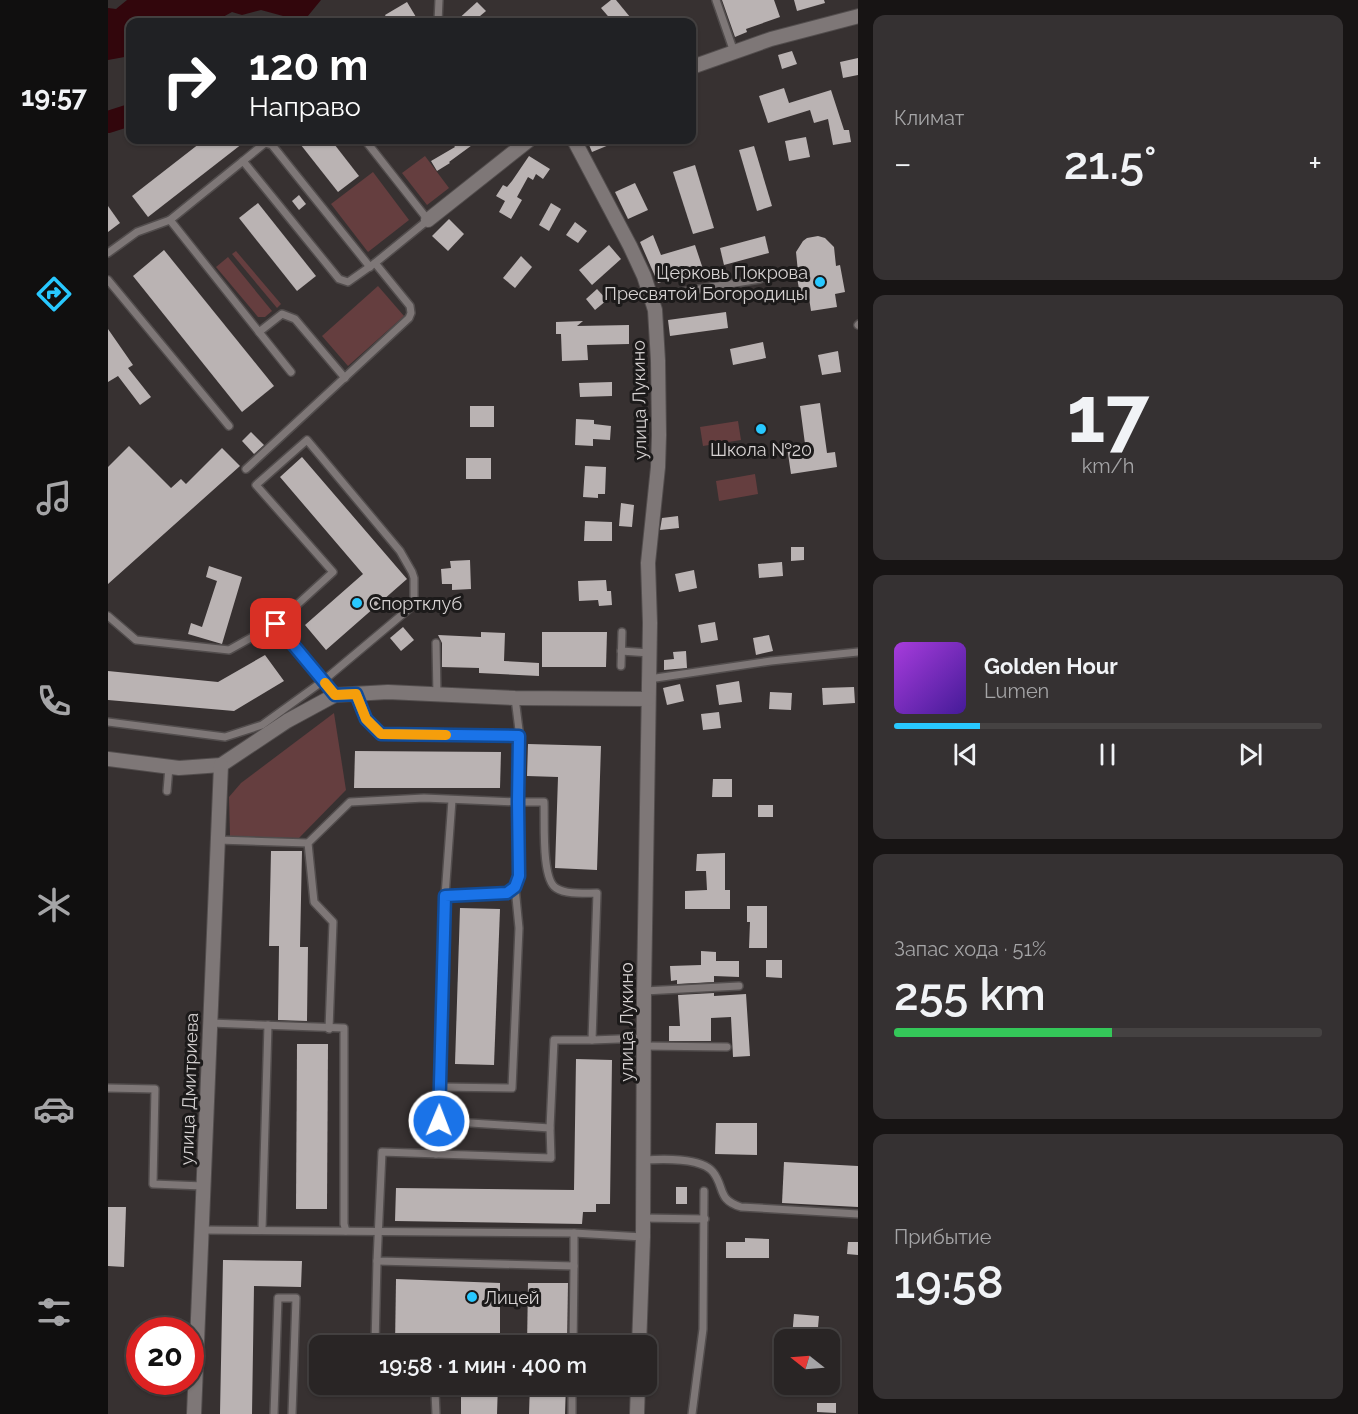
<!DOCTYPE html>
<html lang="ru">
<head>
<meta charset="utf-8">
<style>
  body { margin:0; font-family:Raleway,sans-serif; background:#353132; color:#f1f3f6; height:100vh; display:flex; flex-direction:column; font-size:22px; white-space:nowrap }
  * { box-sizing:border-box; margin:0 }
  p { font-size:20px; color:#a5a5a7 }
  .icon { flex:none; width:33px; height:33px; fill:none; stroke:currentColor; stroke-width:2; stroke-linecap:round; stroke-linejoin:round }
  .map { position:relative; flex:1; overflow:hidden }
  .details { display:flex; flex-direction:column; gap:15px; padding:15px; background:#171414; width:500px }
  .details>* { flex:none }
  .guide { position:absolute; left:18px; top:18px; width:570px; height:126px; border-radius:12px; box-shadow:0 2px 4px #0004,0 0 0 2px #454242; background:#202124; color:#fff; overflow:hidden }
  .needle { width:39px; rotate:287deg }
  .tools { position:absolute; left:666px; top:1329px; display:grid; gap:12px }
  .tools a { display:grid; place-items:center; width:66px; height:66px; border-radius:12px; background:#292525; box-shadow:0 2px 4px #0004,0 0 0 2px #454242; font-size:30px }
  .speed { position:absolute; left:18px; top:1317px; display:flex; gap:12px; font-size:30px; font-weight:700; text-align:center }
  .speed>* { display:grid; place-content:center; width:78px; height:78px; border-radius:50%; background:#292525; box-shadow:0 2px 4px #0004,0 0 0 2px #454242; line-height:1 }
  .speed .limit { border:9px solid #d22; background:#fff; color:#111 }
  .pin { position:absolute; display:grid; place-items:center; width:51px; height:51px; color:#fff; margin:-26px; border-radius:12px; box-shadow:0 3px 9px #0006 }
  .me { position:absolute; width:66px; margin:-33px; rotate:1deg; stroke-linejoin:round; filter:drop-shadow(0 0 4px #0008) }
  .turn { display:flex; align-items:center; gap:21px; height:126px; padding:0 24px; font-size:27px }
  .turn .icon { width:78px; height:78px; stroke-width:2.5 }
  .turn b { display:block; font-size:42px; line-height:51px }
  .big { font-size:45px; font-weight:600; line-height:1.1 }
  .details .widget { flex:1; display:flex; flex-direction:column; justify-content:center; gap:9px; min-width:0; padding:0 21px; border-radius:12px; background:#353132 }
  .details .dial { align-items:center; gap:0 }
  .dial b { font-size:78px; line-height:1 }
  .song { display:flex; align-items:center; gap:18px }
  .cover { width:72px; height:72px; border-radius:9px; background:linear-gradient(135deg,hsl(280 70% 55%),hsl(260 70% 35%)) }
  .played { height:6px; border-radius:3px; background:linear-gradient(90deg,#28c8ff 20%,#454242 20%) }
  .keys { display:flex; justify-content:space-around; direction:ltr }
  .heat { display:flex; justify-content:space-between; align-items:center; font-size:33px; direction:ltr }
  .charge { height:9px; border-radius:4px; background:linear-gradient(90deg,#34c759 51%,#454242 0) }
  .trip { position:absolute; left:201px; top:1335px; width:348px; height:60px; border-radius:12px; background:#292525; box-shadow:0 2px 4px #0004,0 0 0 2px #454242; font-weight:600; line-height:60px; text-align:center }
  main { display:flex; flex:1; min-height:0 }
  .menu { display:flex; flex-direction:column; width:108px; justify-content:space-around; align-items:center; background:#100f0f; color:#a5a5a7 }
  .menu .icon { width:42px; height:42px }
  .menu .on { color:#28c8ff }
  .menu b { font-size:27px; color:#f1f3f6 }
  .map>svg:first-child { display:block }
  .green { fill:#653e3f }
  .water { fill:#32060c }
  .lines { fill:none; stroke-linecap:round; stroke-linejoin:round }
  .river { stroke:#32060c; stroke-width:22 }
  .building { fill:#bab3b3 }
  .lane-casing { stroke:#524d4d; stroke-width:10 }
  .street-casing { stroke:#524d4d; stroke-width:16 }
  .lane { stroke:#7e7777; stroke-width:7 }
  .street { stroke:#7e7777; stroke-width:14 }
  .route-casing { stroke:#114b97; stroke-width:15 }
  .route { stroke:#1a73e8; stroke-width:10 }
  .slow { stroke:#f59e0b; stroke-width:10 }
  .poi-dot { fill:#28c8ff; stroke:#1c1a1a; stroke-width:2 }
  .labels { text-anchor:middle; dominant-baseline:central; stroke-width:6; stroke-linejoin:round; paint-order:stroke }
  .poi-label { font-size:18px; fill:#d6d2d2; stroke:#1c1a1a; text-anchor:start }
  .street-label { font-size:18px; fill:#d6d2d2; stroke:#1c1a1a }
</style>
</head>
<body>
<main>
<nav class="menu">
<b>19:57</b>
<svg class="icon on" aria-label="directions" viewBox="0 0 24 24"><path d="M12 3l9 9-9 9-9-9zM9 14v-3h6M13 9l2 2-2 2"/></svg>
<svg class="icon" aria-label="music" viewBox="0 0 24 24"><path d="M9 18V5l10-2v13"/><circle cx="6" cy="18" r="3"/><circle cx="16" cy="16" r="3"/></svg>
<svg class="icon" aria-label="phone" viewBox="0 0 24 24"><path d="M5 4h4l2 5-3 2q2 4 5 5l2-3 5 2v4C11 20 4 13 5 4z"/></svg>
<svg class="icon" aria-label="climate" viewBox="0 0 24 24"><path d="M12 3v18M4 7l16 10M4 17L20 7"/></svg>
<svg class="icon" aria-label="car" viewBox="0 0 24 24"><path d="M5 17H2v-5l4-1 3-4h7l3 4 3 1v5h-3M9 17h6M6 11h13"/><circle cx="7" cy="17" r="2"/><circle cx="17" cy="17" r="2"/></svg>
<svg class="icon" aria-label="filters" viewBox="0 0 24 24"><path d="M4 7h16M4 17h16"/><circle cx="9" cy="7" r="2"/><circle cx="15" cy="17" r="2"/></svg>
</nav>
<div class="map">
<svg width="751" height="1414" viewBox="0 0 751 1414">
  <rect width="100%" height="100%" fill="#373131"/>
  <g class="green">
    <path d="M317 156 341 188 319 205 294 173Z"/>
    <path d="M265 172 301 220 260 252 223 204Z"/>
    <path d="M128 251 173 304 169 308 124 254Z"/>
    <path d="M120 257 164 311 157 317H150L108 267Z"/>
    <path d="M270 286 296 316 240 366 214 336Z"/>
    <path d="M630 421 633 440 595 446 592 427Z"/>
    <path d="M647 474 650 494 611 501 608 481Z"/>
    <path d="M226 713 238 790 191 838 122 836 121 797 133 783Z"/>
  </g>
  <path class="water" d="M19 0H213L195 22H180L175 16 153 10 134 15 124 12 106 22H22V56L0 60V8L8 9Z"/>
  <g class="lines">
    <path class="river" d="M0 122 22 115"/>
  </g>
  <g class="building">
    <path d="M503 0H508L522 17 516 22H505L493 8Z"/>
    <path d="M614 0H666L672 17 638 29 639 32 627 37Z"/>
    <path d="M686 0H716L717 3 689 11Z"/>
    <path d="M299 2 311 22H281L277 15Z"/>
    <path d="M369 2 378 11 365 22H347Z"/>
    <path d="M684 51 689 64 674 69 670 55Z"/>
    <path d="M750 58V75L735 78 732 62Z"/>
    <path d="M676 88 681 103 723 90 736 130H741L743 142 725 145 720 119 706 123 702 110 660 123 651 96Z"/>
    <path d="M698 137 702 157 681 161 677 141Z"/>
    <path d="M96 140H139L40 217 24 196Z"/>
    <path d="M189 140H223L251 176 230 192Z"/>
    <path d="M342 140H371L341 162 342 163 329 171 323 161 347 147Z"/>
    <path d="M479 140H513L484 152Z"/>
    <path d="M646 146 664 206 649 211 631 150Z"/>
    <path d="M421 156 442 169 435 179 428 174 425 180 420 177 409 197 414 200 403 219 391 212 397 201 388 196 395 185 399 187 404 181Z"/>
    <path d="M587 165 606 228 585 234 565 172Z"/>
    <path d="M527 183 540 210 520 219 507 192Z"/>
    <path d="M191 195 198 204 191 210 184 201Z"/>
    <path d="M150 203 208 276 189 291 131 218Z"/>
    <path d="M443 203 453 209 441 231 431 225Z"/>
    <path d="M0 206 12 223 0 232Z"/>
    <path d="M341 219 356 234 340 251 324 236Z"/>
    <path d="M467 222 479 231 470 243 458 235Z"/>
    <path d="M545 235 553 255 587 245 595 269 550 283 532 242Z"/>
    <path d="M657 236 661 253 616 265 612 248Z"/>
    <path d="M710 236 717 238 726 247 728 266 732 265 737 292 727 294 729 307 703 311 701 298 693 300 688 272H690L688 252 695 241 699 238Z"/>
    <path d="M501 245 513 259 484 285 471 270Z"/>
    <path d="M56 250 166 386 134 412 25 276Z"/>
    <path d="M413 256 424 267 407 288 395 278Z"/>
    <path d="M489 289 499 300 487 310 478 299Z"/>
    <path d="M618 312 620 328 562 336 560 320Z"/>
    <path d="M475 321 469 326 521 325V344L479 345 480 360 454 361 453 334H448V322Z"/>
    <path d="M0 329 25 365 20 368 43 397 32 405 10 376 0 382Z"/>
    <path d="M655 342 658 358 625 365 622 349Z"/>
    <path d="M730 351 733 372 714 375 710 355Z"/>
    <path d="M504 382V396L472 397 471 383Z"/>
    <path d="M712 403 719 453 727 452 729 467 683 474 679 447 697 444 692 406Z"/>
    <rect x="362" y="406" width="24" height="21"/>
    <path d="M468 419 486 420V424L503 426 502 440 485 439V446L467 445Z"/>
    <path d="M143 432 156 445 146 454 134 441Z"/>
    <path d="M21 446 63 488 73 479 78 484 114 448 132 466 0 584V467Z"/>
    <path d="M194 457 299 579 218 650 197 625 255 574 172 477Z"/>
    <rect x="358" y="458" width="25" height="21"/>
    <path d="M477 466 498 467 497 494H490V498L475 497Z"/>
    <path d="M513 503 526 505 524 527 511 526Z"/>
    <path d="M570 516 571 528 552 530 554 518Z"/>
    <path d="M477 521 504 522V541H476Z"/>
    <path d="M683 547H696V560L683 561Z"/>
    <path d="M362 560 363 589 344 590V584H334L333 569 343 568 342 561Z"/>
    <path d="M674 562 675 576 651 578 650 564Z"/>
    <path d="M101 566 134 577 114 644 80 634 83 623 94 627 109 581 98 577Z"/>
    <path d="M586 570 589 588 571 592 567 574Z"/>
    <path d="M498 580 499 591H503L504 605 491 606 490 600 471 601 470 581Z"/>
    <path d="M607 622 610 640 593 643 590 625Z"/>
    <path d="M295 627 306 640 293 651 282 638Z"/>
    <path d="M373 632 397 633 396 661 431 663V676L371 673V668L334 667V643L330 635 373 637Z"/>
    <path d="M434 632H499L498 667H434Z"/>
    <path d="M661 635 665 651 648 655 645 638Z"/>
    <path d="M578 651 579 668 556 670V660L566 659 565 652Z"/>
    <path d="M157 655 176 681 126 711 0 700V671L110 682Z"/>
    <path d="M631 681 634 702 611 705 608 685Z"/>
    <path d="M572 684 576 701 559 705 555 688Z"/>
    <path d="M746 687 747 703 715 705 714 688Z"/>
    <path d="M662 692 684 693 683 710 661 709Z"/>
    <path d="M611 712 613 728 595 730 593 714Z"/>
    <path d="M420 744 493 746 489 870 447 868 450 777 419 776Z"/>
    <path d="M247 751 393 752 392 788H246Z"/>
    <path d="M605 779H624V797H604Z"/>
    <rect x="650" y="805" width="15" height="12"/>
    <path d="M163 851H194L192 947H200L199 1021 170 1020 171 946H161Z"/>
    <path d="M617 853V890H622V909H577V891L599 890 598 871H588L589 854Z"/>
    <path d="M639 906H659V948H641L642 922H639Z"/>
    <path d="M352 908 392 909 386 1065 347 1064Z"/>
    <path d="M593 951 608 952V961H631V977L606 976V982L569 984V980L563 981 562 966 593 965Z"/>
    <path d="M658 960H674V978L658 977Z"/>
    <path d="M606 993V996L638 994 642 1056 625 1057 623 1017 603 1018V1041H561V1026H572L570 995Z"/>
    <path d="M189 1044H220L219 1209H188Z"/>
    <path d="M468 1059 504 1060 502 1204H488V1212H475L474 1224 287 1221 288 1188 466 1190Z"/>
    <path d="M608 1123H649V1155L607 1154Z"/>
    <path d="M676 1162 750 1166V1207L674 1203Z"/>
    <rect x="568" y="1187" width="11" height="17"/>
    <path d="M0 1207H18L16 1267 0 1266Z"/>
    <path d="M637 1238 661 1239V1258H618V1242H637Z"/>
    <path d="M740 1242H750V1255L739 1254Z"/>
    <path d="M115 1260 194 1261 193 1287 146 1286 144 1414H112Z"/>
    <path d="M288 1279 392 1283V1346H287Z"/>
    <path d="M420 1283H460L459 1346H419Z"/>
    <path d="M686 1314 711 1316 709 1339 689 1340V1337H684Z"/>
    <path d="M353 1384H390L389 1414H353Z"/>
    <path d="M422 1384H458L457 1414H421Z"/>
    <path d="M709 1403H728V1413L709 1412Z"/>
  </g>
  <g class="lines">
    <defs>
      <g id="lane">
        <path d="M608 0 626 52"/>
        <path d="M330 22 331 0"/>
        <path d="M135 161 157 143 164 145 262 267"/>
        <path d="M62 220 135 161 231 279 240 282 267 263"/>
        <path d="M0 253 29 232 62 220 151 332 174 314 187 319 237 378"/>
        <path d="M0 280 121 426"/>
        <path d="M543 297 652 279"/>
        <path d="M750 325 751 324"/>
        <path d="M151 332 183 372"/>
        <path d="M138 469 301 318 303 313 302 306 267 263 320 220 257 140"/>
        <path d="M0 616 28 640 121 650 168 624 225 572 148 485 199 440 292 551 304 572 306 578V598L302 608 215 681 154 725 117 737 0 722"/>
        <path d="M168 624 227 695"/>
        <path d="M328 643 329 695"/>
        <path d="M513 651 542 653"/>
        <path d="M513 666 514 632"/>
        <path d="M541 679 663 661 751 652"/>
        <path d="M248 694 258 719 273 734 411 736"/>
        <path d="M407 698 411 730 410 802H436C437 820 433 879 448 888 459 895 476 893 489 893L484 1040 537 1038"/>
        <path d="M59 791 61 767"/>
        <path d="M110 840 200 843"/>
        <path d="M536 991 631 986"/>
        <path d="M102 1023 236 1028V1224L238 1231"/>
        <path d="M221 1029 225 922 206 902 200 843 242 802 316 798 410 802 411 876 407 887 399 893 337 896"/>
        <path d="M536 1046 619 1047"/>
        <path d="M332 1087 404 1088 411 928 407 887"/>
        <path d="M0 1088 47 1089 45 1184 95 1186"/>
        <path d="M331 1121 442 1128"/>
        <path d="M328 1154 331 1121 337 896 344 800"/>
        <path d="M536 1160C553 1159 593 1157 605 1172 617 1187 609 1200 633 1207L751 1214"/>
        <path d="M535 1218 597 1219"/>
        <path d="M94 1230 466 1233 535 1237"/>
        <path d="M154 1230 160 1025"/>
        <path d="M466 1233V1266L269 1261 274 1152 443 1158 442 1128 446 1040H484"/>
        <path d="M267 1346 269 1261"/>
        <path d="M465 1346 466 1266"/>
        <path d="M318 1384 327 1392 328 1414"/>
        <path d="M166 1414 170 1298H188L184 1414"/>
        <path d="M464 1414V1384"/>
        <path d="M584 1414 595 1329 596 1191"/>
      </g>
      <g id="street">
        <path d="M584 67 663 39 751 16"/>
        <path d="M466 140 522 246 536 276 547 310 550 361 551 435 550 467 540 563 542 623 536 991 535 1237 531 1346"/>
        <path d="M320 220 421 140"/>
        <path d="M0 759 71 768 113 765 179 721 227 695 280 692 407 698 540 699"/>
        <path d="M86 1414 113 765"/>
        <path d="M529 1414 530 1384"/>
      </g>
    </defs>
    <use href="#lane" class="lane-casing"/>
    <use href="#street" class="street-casing"/>
    <use href="#lane" class="lane"/>
    <use href="#street" class="street"/>
  </g>
  <g class="lines">
    <defs>
      <path id="route" d="M168 624 227 695 248 694 258 719 273 734 411 736 410 802 411 876 407 887 399 893 337 896 331 1121"/>
    </defs>
    <use href="#route" class="route-casing"/>
    <use href="#route" class="route"/>
    <path class="slow" d="M217 683 227 695 248 694 258 719 273 734 338 735"/>
  </g>
  <g class="poi-dot">
    <circle cx="712" cy="282" r="6"/>
    <circle cx="653" cy="429" r="6"/>
    <circle cx="249" cy="603" r="6"/>
    <circle cx="364" cy="1297" r="6"/>
  </g>
  <g class="labels">
    <g class="poi-label">
      <text x="700" y="272" text-anchor="end">Церковь Покрова<tspan x="700" dy="21">Пресвятой Богородицы</tspan></text>
      <text x="653" y="449" text-anchor="middle">Школа №20</text>
      <text x="261" y="603">Спортклуб</text>
      <text x="376" y="1297">Лицей</text>
    </g>
    <g class="street-label">
      <text transform="translate(531 400) rotate(-91)">улица Лукино</text>
      <text transform="translate(518 1022) rotate(-90)">улица Лукино</text>
      <text transform="translate(81 1089) rotate(-88)">улица Дмитриева</text>
    </g>
  </g>
</svg>
<div class="tools">
<a><svg class="needle" viewBox="-14 -14 28 28"><path d="M0-13l5 13h-10z" fill="#e53935"/><path d="M0 13l5-13h-10z" fill="#a5a5a7"/></svg></a>
</div>
<div class="speed"><div class="limit">20</div></div>
<div class="pin" style="left:168px;top:624px;background:#d93025"><svg class="icon" aria-label="arrive" viewBox="0 0 24 24"><path d="M6 21V4h12l-3 4 3 4H6"/></svg></div>
<svg class="me" style="left:331px;top:1121px" viewBox="-20 -20 40 40"><circle r="17" fill="#1a73e8" stroke="#fff" stroke-width="3"/><path d="M0-11L8 9 0 5-8 9z" fill="#fff"/></svg>
<div class="trip">19:58 · 1 мин · 400 m</div>
<div class="guide">
<div class="turn"><svg class="icon" aria-label="right" viewBox="0 0 24 24"><path d="M7 20v-9h11M14 6l5 5-5 5"/></svg><div><b>120 m</b>Направо</div></div>
</div>
</div>
<section class="details">
<div class="widget"><p>Климат</p>
<div class="heat"><a>−</a><b class="big">21.5°</b><a>+</a></div>
</div>
<div class="widget dial"><b>17</b><p>km/h</p></div>
<div class="widget">
<div class="song"><i class="cover"></i><div><b>Golden Hour</b><p>Lumen</p></div></div>
<div class="played"></div>
<div class="keys"><svg class="icon" aria-label="previous" viewBox="0 0 24 24"><path d="M18 5L8 12l10 7zM5 5v14"/></svg><svg class="icon" aria-label="pause" viewBox="0 0 24 24"><path d="M8 5v14M16 5v14"/></svg><svg class="icon" aria-label="next" viewBox="0 0 24 24"><path d="M6 5l10 7-10 7zM19 5v14"/></svg></div>
</div>
<div class="widget"><p>Запас хода · 51%</p><b class="big">255 km</b><div class="charge"></div></div>
<div class="widget"><p>Прибытие</p><b class="big">19:58</b></div>
</section>
</main>
</body>
</html>
